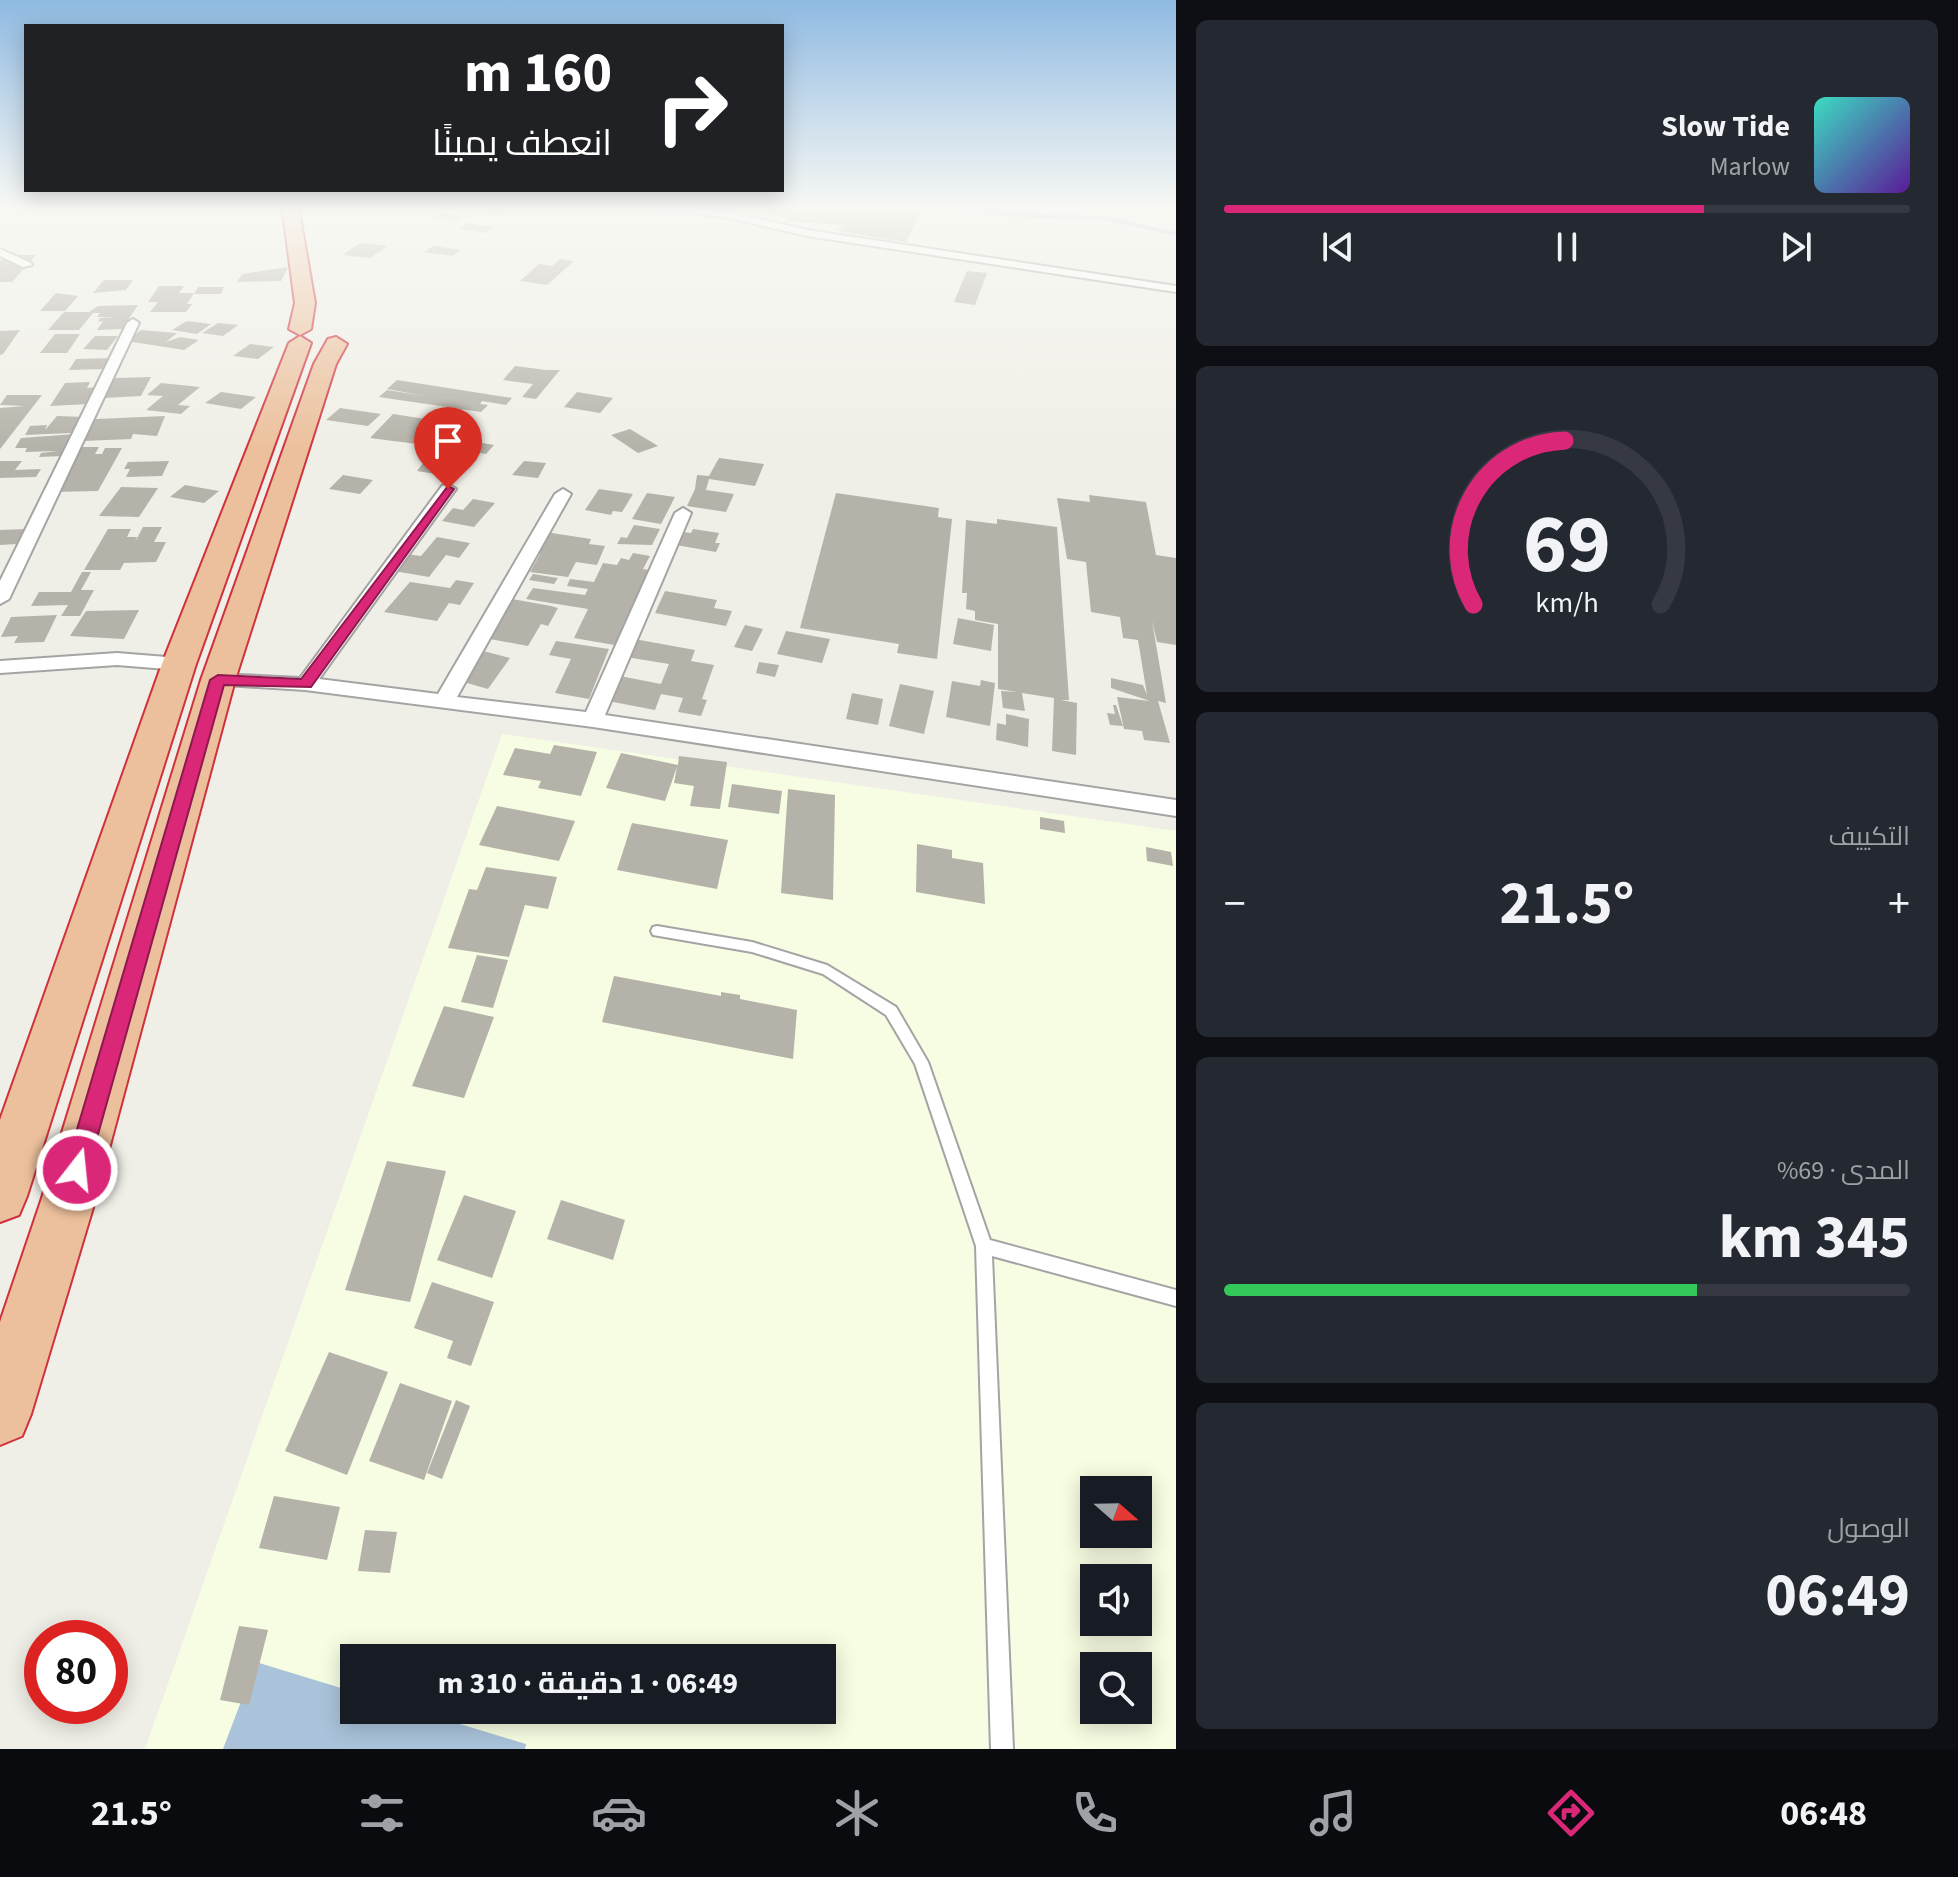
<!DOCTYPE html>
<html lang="ar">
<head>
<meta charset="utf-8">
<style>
  body { margin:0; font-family:"Source Sans 3",Cairo,sans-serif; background:#242831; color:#f1f3f6; direction:rtl; height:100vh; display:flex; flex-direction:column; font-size:30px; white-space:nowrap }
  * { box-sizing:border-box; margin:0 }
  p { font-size:26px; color:#9ea1a6 }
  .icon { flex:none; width:44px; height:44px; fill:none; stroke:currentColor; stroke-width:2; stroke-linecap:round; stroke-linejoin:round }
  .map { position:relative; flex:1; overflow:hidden; direction:ltr }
  .panel { display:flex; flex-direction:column; gap:20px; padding:20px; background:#0d0f14; width:782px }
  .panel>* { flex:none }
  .banner { position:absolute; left:24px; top:24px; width:760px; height:168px; border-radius:0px; box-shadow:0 4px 20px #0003; direction:rtl; background:#202124; color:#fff; overflow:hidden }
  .needle { width:52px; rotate:110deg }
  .tools { position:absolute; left:1080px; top:1476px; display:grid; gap:16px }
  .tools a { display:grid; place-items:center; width:72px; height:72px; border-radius:0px; background:#171b24; box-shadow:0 4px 20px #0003; font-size:40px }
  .speed { position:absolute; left:24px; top:1620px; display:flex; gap:16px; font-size:40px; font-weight:700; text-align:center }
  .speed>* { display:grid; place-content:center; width:104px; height:104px; border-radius:50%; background:#171b24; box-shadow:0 4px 20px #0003; line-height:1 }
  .speed .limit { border:12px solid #d22; background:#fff; color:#111 }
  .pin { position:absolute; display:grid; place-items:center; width:68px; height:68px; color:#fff; margin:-82px -34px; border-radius:50% 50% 50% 0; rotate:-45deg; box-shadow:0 0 8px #0007 }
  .pin .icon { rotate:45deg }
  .me { position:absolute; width:88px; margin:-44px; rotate:16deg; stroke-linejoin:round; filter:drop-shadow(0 0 6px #0008) }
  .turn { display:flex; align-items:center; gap:28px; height:168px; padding:0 40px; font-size:36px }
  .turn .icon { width:104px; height:104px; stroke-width:2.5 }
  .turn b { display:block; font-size:56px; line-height:68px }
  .big { font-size:60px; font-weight:700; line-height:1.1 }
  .panel .card { flex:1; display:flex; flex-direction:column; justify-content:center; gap:12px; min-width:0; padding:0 28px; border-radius:12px; background:#242831 }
  .panel .dial { align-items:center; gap:0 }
  .dial svg { height:208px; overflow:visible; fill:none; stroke:#363941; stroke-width:7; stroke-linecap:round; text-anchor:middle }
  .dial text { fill:#f1f3f6; stroke:none }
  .song { display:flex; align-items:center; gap:24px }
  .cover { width:96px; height:96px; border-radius:12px; background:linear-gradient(135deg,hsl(170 70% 55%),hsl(270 70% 35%)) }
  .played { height:8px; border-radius:4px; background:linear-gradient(90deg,#db2777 70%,#363941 70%) }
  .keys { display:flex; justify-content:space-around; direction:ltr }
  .heat { display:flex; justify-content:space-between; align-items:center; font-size:44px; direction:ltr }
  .charge { height:12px; border-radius:6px; background:linear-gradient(90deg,#34c759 69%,#363941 0) }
  .trip { position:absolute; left:340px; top:1644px; width:496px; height:80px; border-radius:0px; background:#171b24; box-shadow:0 4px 20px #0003; font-weight:700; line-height:80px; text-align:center; direction:rtl }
  .menu { display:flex; height:128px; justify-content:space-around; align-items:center; background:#090b0e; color:#9ea1a6 }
  .menu .icon { width:56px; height:56px }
  .menu .active { color:#db2777 }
  .menu b { font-size:36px; color:#f1f3f6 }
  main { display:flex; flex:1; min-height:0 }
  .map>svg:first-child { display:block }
  .education { fill:#f6fde2; fill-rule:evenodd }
  .water { fill:#aac3da }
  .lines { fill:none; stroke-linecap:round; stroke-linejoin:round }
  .stream { stroke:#aac3da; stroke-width:4 }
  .building { fill:#b5b2a9 }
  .service-casing { stroke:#a4a4a4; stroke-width:4 }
  .minor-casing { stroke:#a4a4a4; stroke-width:4 }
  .trunk-casing { stroke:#d0313e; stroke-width:4 }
  .service { fill:#fff; fill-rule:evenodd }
  .minor { fill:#fff; fill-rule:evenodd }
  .trunk { fill:#ecc09c; fill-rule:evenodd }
  .route { fill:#db2777; stroke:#8e194d; stroke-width:2 }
</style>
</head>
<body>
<main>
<section class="panel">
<div class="card">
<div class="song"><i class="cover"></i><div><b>Slow Tide</b><p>Marlow</p></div></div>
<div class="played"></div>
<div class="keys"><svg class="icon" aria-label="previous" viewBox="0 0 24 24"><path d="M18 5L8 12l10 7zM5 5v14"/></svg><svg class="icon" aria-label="pause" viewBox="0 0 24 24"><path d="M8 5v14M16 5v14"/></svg><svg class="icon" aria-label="next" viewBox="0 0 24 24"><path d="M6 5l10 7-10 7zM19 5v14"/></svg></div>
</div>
<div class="card dial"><svg viewBox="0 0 100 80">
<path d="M14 69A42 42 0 1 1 86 69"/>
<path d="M14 69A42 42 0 0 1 49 6" stroke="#db2777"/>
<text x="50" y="56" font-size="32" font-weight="700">69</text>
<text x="50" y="72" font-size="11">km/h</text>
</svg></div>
<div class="card"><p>التكييف</p>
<div class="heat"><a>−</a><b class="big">21.5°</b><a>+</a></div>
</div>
<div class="card"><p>المدى · 69%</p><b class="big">345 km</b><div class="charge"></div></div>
<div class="card"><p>الوصول</p><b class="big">06:49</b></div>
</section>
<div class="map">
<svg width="1176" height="1749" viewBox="0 0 1176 1749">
  <rect width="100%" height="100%" fill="#f0efe7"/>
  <path class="education" d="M502 734 1176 831V1749H145ZM1094 1490H1138V1534H1094ZM1094 1578H1138V1622H1094ZM354 1658H822V1710H354ZM1094 1666H1138V1710H1094Z"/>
  <path class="water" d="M256 1662 354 1692V1710H414L526 1744 525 1749H223Z"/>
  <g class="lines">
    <path class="stream" d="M947 205 1013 215 1105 218 1176 234"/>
  </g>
  <g class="building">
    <path d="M774 205H882L913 208 910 213 920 214 906 242 838 231 842 225 785 221 787 218 765 215Z"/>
    <path d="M489 207 512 209 504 215 481 213Z"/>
    <path d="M440 213 466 216 458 221 432 219Z"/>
    <path d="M467 223 495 227 486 233 459 229Z"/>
    <path d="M360 243 388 246 370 258 342 255Z"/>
    <path d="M433 246 461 250 452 256 424 252Z"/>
    <path d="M10 255H36L12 282H0V261Z"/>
    <path d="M560 259 574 261 547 285 520 281 539 264 552 266Z"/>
    <path d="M288 267 281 281 237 282 242 274Z"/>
    <path d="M967 271 987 273 975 305 954 302Z"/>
    <path d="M104 280H133L126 290 93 293Z"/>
    <path d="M159 286H184L179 293H194L187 304H192L186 312H150L158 302H148Z"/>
    <path d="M198 287H224L221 294H194Z"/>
    <path d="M56 293 78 296 65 311H40Z"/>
    <path d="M138 305 122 329 97 330 103 321 98 322 100 318 116 317H97L100 313H93L79 330H48L64 312H89L98 306Z"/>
    <path d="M187 321 211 324 197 334 172 330Z"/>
    <path d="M218 323 238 325 223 336 202 333Z"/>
    <path d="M20 330 3 354 0 355V331Z"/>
    <path d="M141 330 177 333 166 342 180 337 199 340 184 350 126 341Z"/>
    <path d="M55 334H80L67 353H40Z"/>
    <path d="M95 336H118L107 350 83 349Z"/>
    <path d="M250 344 274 347 258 359 233 356Z"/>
    <path d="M112 358 105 369 69 370 76 359Z"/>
    <path d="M515 366 546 370H560L536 399 522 397 533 384 503 380Z"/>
    <path d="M151 377 141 396 104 398 115 378Z"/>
    <path d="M397 380 512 398 506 405 482 401 480 404 488 405 481 412 379 397 387 390 425 396 387 389Z"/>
    <path d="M90 382 87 388 98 387 88 404 50 406 65 383Z"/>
    <path d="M161 383 200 387 178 405 190 406 181 414 146 410 163 396 147 395Z"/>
    <path d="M221 392 256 397 241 409 205 403Z"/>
    <path d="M577 392 613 398 600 413 564 407Z"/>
    <path d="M7 395H42L0 449V408L25 406 0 405Z"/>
    <path d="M340 408 381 414 368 426 326 420Z"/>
    <path d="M393 414 432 420 423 430 429 431 417 444 370 438Z"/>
    <path d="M57 416 85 417 71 433 25 435 30 426 47 425 45 430Z"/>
    <path d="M165 416 157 436 133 434 131 439 83 441 96 419Z"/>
    <path d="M630 429 658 446 638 453 611 435Z"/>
    <path d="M75 434 65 456 39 457 41 453 58 451 25 452 27 448H15L21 438Z"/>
    <path d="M476 442 494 445 486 454 468 451Z"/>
    <path d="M437 445 464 450 442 475 417 471Z"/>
    <path d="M80 447H99L95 454H102L105 448H122L98 491 52 492Z"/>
    <path d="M719 458 764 464 755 486 709 479 706 490 734 494 726 512 687 506 695 489 697 475 709 476Z"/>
    <path d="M0 461H22L15 470 41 469 36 477 0 478Z"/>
    <path d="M169 461 162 476 126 477 130 469H124L128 462Z"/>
    <path d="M524 461 546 463 538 478 512 475Z"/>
    <path d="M343 475 373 480 360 494 329 489Z"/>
    <path d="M185 485 219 491 204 503 170 497Z"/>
    <path d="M121 487 158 488 139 517 99 516Z"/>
    <path d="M599 489 633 494 622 512 613 511 611 515 585 510Z"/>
    <path d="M647 493 675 497 661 524 632 519Z"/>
    <path d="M836 493 939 508 938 517 952 519 937 659 897 653 899 644 800 628Z"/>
    <path d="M1089 495 1146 502 1156 555 1176 558V645L1157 642 1152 621 1166 703 1158 701 1170 743 1144 740 1142 731 1124 729 1117 697 1150 701 1111 688V678L1143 685 1147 695 1138 640 1123 638 1120 617 1091 612 1086 562 1067 559 1057 498 1090 502Z"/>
    <path d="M473 499 495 503 474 527 442 521 453 508 463 510Z"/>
    <path d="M997 519 1057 527 1069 700H1061L1077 703 1076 755 1052 751 1054 698 1022 693 1025 711 1003 708 1001 691 1017 692 998 689V624L975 620V611L966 609 967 593H962L966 520 997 524Z"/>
    <path d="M634 525 660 529 652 545 617 544 621 537 627 538Z"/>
    <path d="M143 527H162L154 542H166L156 562 124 563 120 570H84L108 529H131L127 537H137L135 542Z"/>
    <path d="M26 529 17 544 0 545V530Z"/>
    <path d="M693 529 719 533 715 543H720L716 552 676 545 683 532 691 533Z"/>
    <path d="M545 532 591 539 589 544 605 546 597 565 576 562 568 577 530 572 540 554H534Z"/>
    <path d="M437 537 470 543 459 558 446 555 429 577 394 571 407 554 421 556Z"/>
    <path d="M633 553 650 556 643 569 651 570 620 646 574 638 588 609 526 599 533 588 585 595 588 589 567 586 570 579 594 582 603 563 617 565 621 558 629 560Z"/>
    <path d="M82 572H91L81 590H94L80 616H61L68 605 31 606 39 592H71Z"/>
    <path d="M533 574 558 578 554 584 529 580Z"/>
    <path d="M456 580 474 583 460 605 449 603 437 621 384 612 410 582 450 588Z"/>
    <path d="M665 591 717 600 714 608 732 611 726 626 655 613Z"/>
    <path d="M506 598 551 606 558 608 548 626 541 624 528 646 490 639 499 624 490 623Z"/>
    <path d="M139 610 124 639 70 636 86 611Z"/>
    <path d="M57 615 44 642 14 643 18 636 1 637 11 617Z"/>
    <path d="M958 618 994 625 991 651 953 644Z"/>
    <path d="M745 625 763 629 752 651 734 647Z"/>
    <path d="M786 631 830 639 822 663 777 654Z"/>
    <path d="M634 639 695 650 691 661 714 665 702 699 707 700 701 716 678 712 683 698 661 694 655 710 608 701 620 676 661 684 669 664 626 657Z"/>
    <path d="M556 641 609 649 589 699 555 693 571 659 549 655Z"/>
    <path d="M483 651 510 658 488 689 460 681Z"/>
    <path d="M759 662 779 665 775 677 756 673Z"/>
    <path d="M981 680 995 683 990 726 946 717 952 681 980 686Z"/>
    <path d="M900 684 934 691 924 734 889 726Z"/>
    <path d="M852 693 883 699 878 725 846 719Z"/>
    <path d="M1113 705H1116L1123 726 1110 725 1107 713 1115 714Z"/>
    <path d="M1006 714 1029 719 1028 747 996 740 997 723 1006 725Z"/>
    <path d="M554 745 597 752 581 796 538 788 541 781 503 775 515 748 550 754Z"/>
    <path d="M621 753 678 765 679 756 727 762 720 809 690 806 694 786 674 783 677 767 665 801 606 788Z"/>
    <path d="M732 784 782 791 779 814 728 807Z"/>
    <path d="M788 789 835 795 833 900 781 893Z"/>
    <path d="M497 806 575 821 559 861 479 845Z"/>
    <path d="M1040 817 1064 821 1065 833 1040 829Z"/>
    <path d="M632 823 728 840 717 889 617 870Z"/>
    <path d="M917 844 952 850V858L983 863 985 904 916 892Z"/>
    <path d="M1146 847 1171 852 1173 866 1147 861Z"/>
    <path d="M486 867 557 877 548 909 525 905 509 957 448 948 469 889 477 890Z"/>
    <path d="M477 955 508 960 493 1008 461 1002Z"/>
    <path d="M614 976 721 996V992L740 995V999L797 1010 793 1059 602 1022Z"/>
    <path d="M444 1006 494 1017 464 1098 412 1086Z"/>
    <path d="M387 1161 446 1171 410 1302 345 1290Z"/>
    <path d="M464 1195 516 1211 492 1278 437 1260Z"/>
    <path d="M561 1200 625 1220 613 1260 547 1239Z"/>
    <path d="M432 1282 494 1302 471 1366 447 1358 453 1341 414 1328Z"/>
    <path d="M329 1352 388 1372 347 1475 285 1451Z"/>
    <path d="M400 1383 452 1401 424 1480 369 1461Z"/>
    <path d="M456 1400 470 1406 442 1479 427 1473Z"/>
    <path d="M274 1496 340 1507 327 1560 259 1548Z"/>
    <path d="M365 1530 397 1532 390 1573 358 1571Z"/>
    <path d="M239 1626 268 1630 249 1705 220 1700Z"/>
  </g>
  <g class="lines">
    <defs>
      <path id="service" d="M657 926 752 942 827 965 896 1007 928 1062 990 1240 1176 1290V1306L992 1256 1013 1749H991L976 1246 915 1064 886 1015 823 974 752 952 653 935 651 931 653 927Z"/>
      <g id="minor">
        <path d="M638 205 729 212 807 230 1176 286V292L807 236 729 218Z"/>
        <path d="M0 249 31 263 32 265 23 267 0 256Z"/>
        <path d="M133 319 139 323 9 599 0 604V581L127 323Z"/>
        <path d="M448 484 456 489 319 679 438 694 555 494 563 489 571 494 457 697 586 712 675 513 683 508 691 513 605 715 1176 800V816L593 727 305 690 211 684 208 680 211 676 218 674 300 678 442 486Z"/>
        <path d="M117 653 179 658 189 664 179 670 117 665 0 673V661Z"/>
      </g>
      <g id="trunk">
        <path d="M282 205H298L315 303 311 329 300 335 289 329 295 303Z"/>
        <path d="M300 336 311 343 196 664 27 1196 19 1215 0 1222V1120L162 664 289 343Z"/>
        <path d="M336 337 347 344 336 364 235 680 95 1201 31 1414 22 1436 0 1445V1322L41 1201 201 680 314 364 328 339Z"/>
      </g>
    </defs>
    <use href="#service" class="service-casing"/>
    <use href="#minor" class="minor-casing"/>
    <use href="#trunk" class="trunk-casing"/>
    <use href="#service" class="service"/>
    <use href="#minor" class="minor"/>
    <use href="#trunk" class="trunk"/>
  </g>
  <linearGradient id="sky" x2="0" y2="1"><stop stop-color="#8fbae2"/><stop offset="0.46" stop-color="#f8f8f4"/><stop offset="1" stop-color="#f8f8f4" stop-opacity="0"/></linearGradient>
  <rect width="1176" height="449" fill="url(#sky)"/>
  <path class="route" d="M448 486 454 489 311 687 224 685 88 1170 85 1178 77 1181 69 1178 65 1170 210 680 218 675 301 679Z"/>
</svg>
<div class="tools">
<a><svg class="needle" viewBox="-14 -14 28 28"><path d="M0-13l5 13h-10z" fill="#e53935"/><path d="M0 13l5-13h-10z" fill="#9ea1a6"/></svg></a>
<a><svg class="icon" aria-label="sound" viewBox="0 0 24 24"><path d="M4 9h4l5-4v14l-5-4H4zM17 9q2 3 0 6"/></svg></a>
<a><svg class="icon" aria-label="search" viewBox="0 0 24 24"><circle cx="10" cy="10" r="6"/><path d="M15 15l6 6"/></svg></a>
</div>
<div class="speed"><div class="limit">80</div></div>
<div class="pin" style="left:448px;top:489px;background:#d93025"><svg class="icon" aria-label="arrive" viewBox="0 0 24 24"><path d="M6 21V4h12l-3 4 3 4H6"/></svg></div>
<svg class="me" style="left:77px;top:1170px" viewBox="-20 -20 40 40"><circle r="17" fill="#db2777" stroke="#fff" stroke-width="3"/><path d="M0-11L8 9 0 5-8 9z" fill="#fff"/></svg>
<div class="trip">06:49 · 1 دقيقة · 310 m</div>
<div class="banner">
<div class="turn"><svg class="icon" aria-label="right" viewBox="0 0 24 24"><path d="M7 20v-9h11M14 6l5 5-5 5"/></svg><div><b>160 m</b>انعطف يمينًا</div></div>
</div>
</div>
</main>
<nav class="menu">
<b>06:48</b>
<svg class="icon active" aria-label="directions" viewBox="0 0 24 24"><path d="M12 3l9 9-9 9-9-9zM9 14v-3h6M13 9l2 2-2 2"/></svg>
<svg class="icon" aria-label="music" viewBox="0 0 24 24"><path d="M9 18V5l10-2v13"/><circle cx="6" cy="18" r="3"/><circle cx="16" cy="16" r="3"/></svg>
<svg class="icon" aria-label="phone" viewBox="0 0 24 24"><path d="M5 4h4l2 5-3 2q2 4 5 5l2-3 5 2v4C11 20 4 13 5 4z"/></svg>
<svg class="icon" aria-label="climate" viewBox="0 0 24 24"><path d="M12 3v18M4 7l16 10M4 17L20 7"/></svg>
<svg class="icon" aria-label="car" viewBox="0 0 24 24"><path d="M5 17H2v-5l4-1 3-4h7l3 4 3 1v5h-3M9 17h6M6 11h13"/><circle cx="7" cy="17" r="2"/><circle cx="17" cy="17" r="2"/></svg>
<svg class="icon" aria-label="filters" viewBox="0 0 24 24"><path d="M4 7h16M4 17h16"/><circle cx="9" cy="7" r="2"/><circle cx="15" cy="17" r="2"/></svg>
<b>21.5°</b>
</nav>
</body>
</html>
